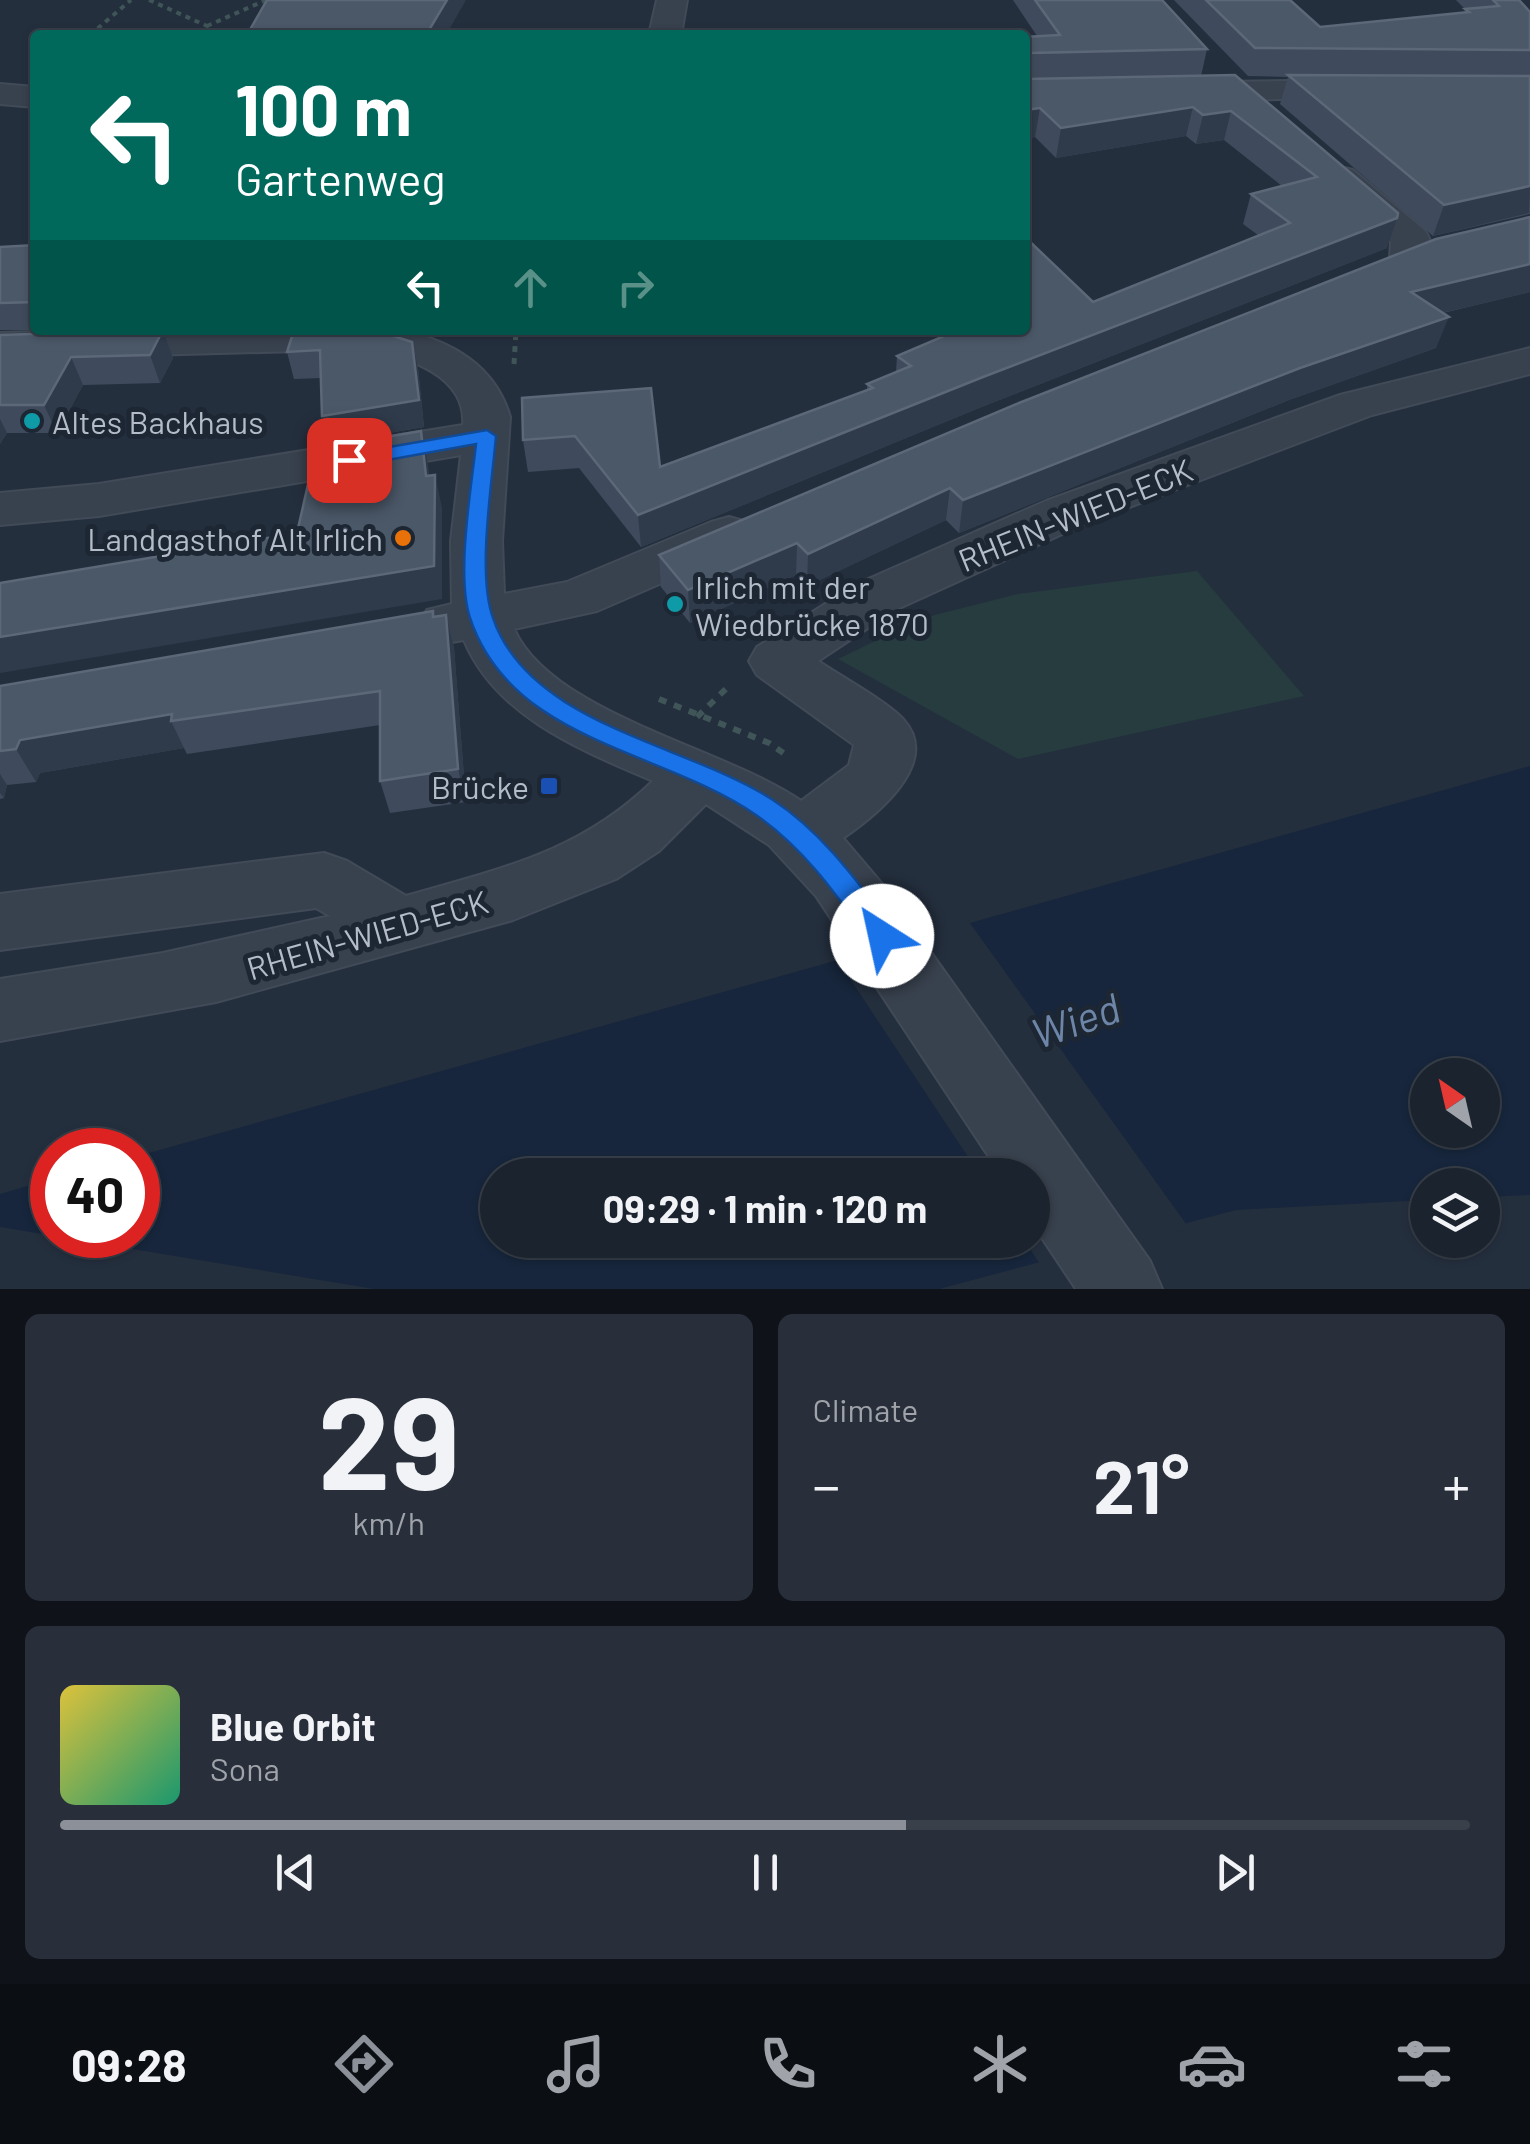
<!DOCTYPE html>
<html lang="en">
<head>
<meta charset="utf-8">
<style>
  body { margin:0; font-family:Barlow,sans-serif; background:#282f3a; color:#f1f3f6; height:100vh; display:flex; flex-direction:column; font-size:38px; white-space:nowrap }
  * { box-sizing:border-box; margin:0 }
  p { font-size:32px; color:#a0a4aa }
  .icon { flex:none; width:55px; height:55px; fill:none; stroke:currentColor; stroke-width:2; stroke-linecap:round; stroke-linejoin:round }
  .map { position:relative; height:1289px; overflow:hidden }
  .details { display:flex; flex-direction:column; gap:25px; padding:25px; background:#0f1319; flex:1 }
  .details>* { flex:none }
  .guide { position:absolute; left:30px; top:30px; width:1000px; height:305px; border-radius:10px; box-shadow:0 2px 8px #0004,0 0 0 2px #39404a; background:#00695c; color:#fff; overflow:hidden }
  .needle { width:65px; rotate:326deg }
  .tools { position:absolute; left:1410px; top:1058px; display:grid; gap:20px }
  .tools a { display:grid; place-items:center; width:90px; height:90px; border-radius:50%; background:#1b232e; box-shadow:0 2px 8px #0004,0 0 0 2px #39404a; font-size:50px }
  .speed { position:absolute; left:30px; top:1128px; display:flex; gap:20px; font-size:50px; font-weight:700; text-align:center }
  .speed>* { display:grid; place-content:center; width:130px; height:130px; border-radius:50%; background:#1b232e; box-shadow:0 2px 8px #0004,0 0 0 2px #39404a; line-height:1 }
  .speed .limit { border:15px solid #d22; background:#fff; color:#111 }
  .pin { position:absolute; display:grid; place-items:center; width:85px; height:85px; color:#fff; margin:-42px; border-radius:20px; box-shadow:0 5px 15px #0006 }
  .me { position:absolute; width:110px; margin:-55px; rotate:325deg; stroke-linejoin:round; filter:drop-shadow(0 0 8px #0008) }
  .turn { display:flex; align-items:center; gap:35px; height:210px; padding:0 40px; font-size:45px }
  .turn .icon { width:130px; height:130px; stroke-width:2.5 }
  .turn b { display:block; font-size:70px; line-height:85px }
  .lanes { display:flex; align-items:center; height:95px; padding:0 40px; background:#0003; justify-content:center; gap:50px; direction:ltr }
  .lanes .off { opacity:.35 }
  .big { font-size:75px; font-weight:700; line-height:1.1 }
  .details .widget { flex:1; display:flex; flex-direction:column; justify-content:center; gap:15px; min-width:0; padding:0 35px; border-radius:15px; background:#282f3a }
  .details .dial { align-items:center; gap:0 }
  .dial b { font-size:130px; line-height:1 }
  .song { display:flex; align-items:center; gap:30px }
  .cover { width:120px; height:120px; border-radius:15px; background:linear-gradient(135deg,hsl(50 70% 55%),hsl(160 70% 35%)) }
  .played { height:10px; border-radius:5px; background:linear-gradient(90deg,#8c9099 60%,#39404a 60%) }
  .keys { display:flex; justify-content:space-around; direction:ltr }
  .heat { display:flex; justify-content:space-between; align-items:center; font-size:55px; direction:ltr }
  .details .tiles { flex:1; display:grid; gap:25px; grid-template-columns:1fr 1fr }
  .widget:last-child { grid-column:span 2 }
  .trip { position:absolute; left:480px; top:1158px; width:570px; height:100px; border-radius:50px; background:#1b232e; box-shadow:0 2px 8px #0004,0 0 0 2px #39404a; font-weight:700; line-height:100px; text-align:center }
  .dock { display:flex; height:160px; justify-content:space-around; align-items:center; background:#0b0e12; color:#a0a4aa }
  .dock .icon { width:70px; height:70px }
  .dock .on { color:#8c9099 }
  .dock b { font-size:45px; color:#f1f3f6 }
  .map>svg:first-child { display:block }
  .green { fill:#263c3f }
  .water { fill:#17263c; fill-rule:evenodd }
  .pier { fill:#242f3e }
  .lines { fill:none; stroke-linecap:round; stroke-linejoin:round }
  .minor-casing { stroke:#414a57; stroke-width:4 }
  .path-far2 { stroke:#3f5557; stroke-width:4; stroke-dasharray:5 5; stroke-linecap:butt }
  .path-far1 { stroke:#3f5557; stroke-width:5; stroke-dasharray:6 6; stroke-linecap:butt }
  .path { stroke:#3f5557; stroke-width:6; stroke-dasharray:8 8; stroke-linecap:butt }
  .minor { fill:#38414e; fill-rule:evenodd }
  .wall { fill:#3f4b5c }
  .shaded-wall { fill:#2f3b4b }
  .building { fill:#4b5868; stroke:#5c6777; stroke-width:2.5 }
  .route { fill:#1a73e8; stroke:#114b97; stroke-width:2.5 }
  .culture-dot { fill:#0f9aa8; stroke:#1d2633; stroke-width:4 }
  .food-dot { fill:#e8710a; stroke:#1d2633; stroke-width:4 }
  .transit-dot { fill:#1a4fb4; stroke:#1d2633; stroke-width:4 }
  .labels { text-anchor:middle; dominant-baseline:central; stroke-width:10; stroke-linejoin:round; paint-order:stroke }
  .poi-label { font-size:32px; fill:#b4bcc9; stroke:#1d2633; text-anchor:start }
  .street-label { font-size:32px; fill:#b4bcc9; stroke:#1d2633 }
  .near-water-label { font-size:42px; font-style:italic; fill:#6d86a8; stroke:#1d2633 }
</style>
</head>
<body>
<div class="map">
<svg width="1530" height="1289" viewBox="0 0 1530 1289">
  <rect width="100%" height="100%" fill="#242f3e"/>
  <path class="green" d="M1197 571 1304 696 1018 759 838 659 923 618 1018 594Z"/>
  <path class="water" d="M1530 766V1195L1483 1197 1482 1185H1428L1427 1200 1236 1210 939 1289H0V1194L52 1179V1235H138V1156ZM1428 1075H1482V1130H1428ZM498 1175H1032V1240H498Z"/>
  <g class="pier">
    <path d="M967 919 1189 1228 1042 1267 1024 1240H1032V1175H980L835 956Z"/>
    <path d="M0 1227 374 1289H0Z"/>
  </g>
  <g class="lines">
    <defs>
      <g id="minor">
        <path d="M657 0H687L681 35H649Z"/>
        <path d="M1357 80 1369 83 1374 90 1369 97 1025 105V85Z"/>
        <path d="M0 84 35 87V107L0 104Z"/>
        <path d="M1340 167 1353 170 1425 231C1433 242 1432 254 1424 266L1410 269 1396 266 1390 257 1391 242 1327 186 1321 178 1327 170Z"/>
        <path d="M108 330H401C451 341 495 365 510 417L502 541 504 594 567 582 711 522 729 517 747 522 754 534 747 546 597 611 514 629C552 714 725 748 801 801L849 765 854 745 757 675 749 661 757 647 857 584 1046 501 1340 395 1530 348V374L1372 415 1082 525 895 610 818 661C840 676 886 701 903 719 943 763 875 816 843 838L883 885 1150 1261 1162 1289H1076L1032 1223V1175H1001L816 896 769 845 706 804 659 851 616 879 513 920 216 1002 0 1041V979L163 953 330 916 316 908 0 950V894L324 853 347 861 406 896C502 868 579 853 653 781 581 750 496 717 464 640L446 643 427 638 419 624 427 610 452 604 451 541 461 455 99 516 0 525V493L99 484 463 425C467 376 409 358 370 349L0 359V333Z"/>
      </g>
    </defs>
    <use href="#minor" class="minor-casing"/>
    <g class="path-far2">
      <path d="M149 0 207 26 193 35"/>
      <path d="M207 26 266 0"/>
      <path d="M90 35 131 0"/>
    </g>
    <path class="path-far1" d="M514 364 516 330"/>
    <g class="path">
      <path d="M659 699 769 743 789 757"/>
      <path d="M697 717 731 684"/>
    </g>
    <use href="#minor" class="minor"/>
  </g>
  <g class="wall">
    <path d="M1013 0H1162L1207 49 1201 76 1235 75 1387 248 979 408 641 547 579 468 528 472 523 440 522 398 660 467 867 391V384L896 372 897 356 1093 302 1258 235 1243 224 1251 194 1282 186 1224 140 1196 144 1186 136 1056 158 1035 137 1025 139V37L1037 36Z"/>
    <path d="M1174 0H1290L1320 27 1464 13 1465 9 1456 0H1519L1530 12V214L1433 236 1280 104 1288 77 1248 76Z"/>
    <path d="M1530 217V292L1443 313 1436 348 1289 400 959 533 946 520 807 586 796 575 690 623 661 587 659 555Z"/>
    <path d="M35 245V330H0V247Z"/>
    <path d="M163 330 173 358 160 383 83 385 57 433H7L0 444V335Z"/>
    <path d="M294 330 418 368 424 427 330 443 321 378 294 379 287 352Z"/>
    <path d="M433 611 435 617 446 615 454 648 466 802 390 813 380 781V725L187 754 184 748 40 773 36 782 7 785 4 798 0 799V686Z"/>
  </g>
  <g class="shaded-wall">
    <path d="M447 0H466L446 35H426Z"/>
    <path d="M1193 107 1186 136 1056 158 1061 128Z"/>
    <path d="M1040 108 1035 137 1025 139V110Z"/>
    <path d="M1231 111 1224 140 1196 144 1203 115Z"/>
    <path d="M1530 186 1529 213 1433 236 1444 205Z"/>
    <path d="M1397 218 1387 248 979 408 641 547 638 515 983 377Z"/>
    <path d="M1530 264V292L1399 323 1411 292Z"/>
    <path d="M1449 317 1436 348 1289 400 959 533 963 500 1300 368Z"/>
    <path d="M163 330 173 358 160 383 150 355Z"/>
    <path d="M412 342 418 368 424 427 330 443 322 416Z"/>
    <path d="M71 357 83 385 57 433 44 405Z"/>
    <path d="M0 419 7 433 0 444Z"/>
    <path d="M421 431 428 464 433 509 426 476Z"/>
    <path d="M435 475 442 508V599L0 673V637L434 566Z"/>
    <path d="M950 488 946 520 807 586 808 554Z"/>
    <path d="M797 543 796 575 690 623 688 590Z"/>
    <path d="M446 615 454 648 466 802 458 769Z"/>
    <path d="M172 714 171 721 184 748 40 773 36 782 16 749 20 740Z"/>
    <path d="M0 774 7 785 4 798 0 793Z"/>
  </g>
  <g class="building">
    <path d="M267 0H447L426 35H247Z"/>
    <path d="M1035 0H1162L1207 49 1029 53 1025 57V37L1060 35Z"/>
    <path d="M1206 0H1290L1320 27 1469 12 1465 9 1499 6 1493 0H1519L1530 12V50L1255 48Z"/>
    <path d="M1025 57 1026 79 1235 75 1398 213 1397 218 983 377 638 515 575 436 523 440 522 398 651 388 660 467 873 388 867 384 911 366 897 356 958 330H1025V237L1093 302 1290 223 1251 194 1317 177 1231 111 1203 115 1193 107 1061 128 1040 108 1025 110Z"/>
    <path d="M1288 75 1530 76V186L1444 205Z"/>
    <path d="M1530 217V264L1411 292 1449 317 1300 368 963 500 950 488 808 554 797 543 688 590 659 555 1019 403 1436 239Z"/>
    <path d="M35 245V302L0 303V247Z"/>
    <path d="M163 330 150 355 71 357 44 405H0V335Z"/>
    <path d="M294 330H375L412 342 419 400 322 416 320 350 287 352Z"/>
    <path d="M421 431 426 476 435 475 434 566 0 637V583L297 533 316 449Z"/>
    <path d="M433 611V617L446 615 458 769 380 781V691L171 721 172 714 20 740 16 749 0 751V686Z"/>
  </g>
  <path class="route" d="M487 430 496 436C492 484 477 574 493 618 530 726 688 744 773 800 822 832 857 881 892 927L896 936 892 944 882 948 872 944C838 897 805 849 756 815 663 750 511 742 470 618 456 575 471 490 476 444L349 467 339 460 349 454Z"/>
  <g class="culture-dot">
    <circle cx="32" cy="421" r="10"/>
    <circle cx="675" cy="604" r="10"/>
  </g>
  <circle class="food-dot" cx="403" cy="538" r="10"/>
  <rect class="transit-dot" x="539" y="776" width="20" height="20" rx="5"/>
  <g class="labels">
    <g class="poi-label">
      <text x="52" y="421">Altes Backhaus</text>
      <text x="383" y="538" text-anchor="end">Landgasthof Alt Irlich</text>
      <text x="695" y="586">Irlich mit der<tspan x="695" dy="37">Wiedbrücke 1870</tspan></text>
      <text x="529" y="786" text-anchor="end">Brücke</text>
    </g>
    <g class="street-label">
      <text transform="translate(1075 514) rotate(-22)">RHEIN-WIED-ECK</text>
      <text transform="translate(367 934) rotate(-16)">RHEIN-WIED-ECK</text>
    </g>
    <g class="near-water-label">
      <text transform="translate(1075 1019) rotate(-19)">Wied</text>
    </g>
  </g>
</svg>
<div class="tools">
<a><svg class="needle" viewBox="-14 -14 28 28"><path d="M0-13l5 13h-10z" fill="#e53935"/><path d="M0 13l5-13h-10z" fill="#a0a4aa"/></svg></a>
<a><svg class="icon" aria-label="layers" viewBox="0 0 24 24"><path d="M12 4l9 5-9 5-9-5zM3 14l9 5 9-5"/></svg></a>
</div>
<div class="speed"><div class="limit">40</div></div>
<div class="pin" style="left:349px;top:460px;background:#d93025"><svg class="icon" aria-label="arrive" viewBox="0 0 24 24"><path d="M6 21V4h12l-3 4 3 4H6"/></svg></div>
<svg class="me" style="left:882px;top:936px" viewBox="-20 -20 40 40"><circle r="19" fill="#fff"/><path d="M0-13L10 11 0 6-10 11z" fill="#1a73e8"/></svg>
<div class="trip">09:29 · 1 min · 120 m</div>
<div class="guide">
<div class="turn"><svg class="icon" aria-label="left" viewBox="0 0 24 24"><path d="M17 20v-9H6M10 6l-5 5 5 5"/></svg><div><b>100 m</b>Gartenweg</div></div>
<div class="lanes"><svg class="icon" aria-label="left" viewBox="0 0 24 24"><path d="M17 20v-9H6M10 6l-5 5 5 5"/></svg><svg class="icon off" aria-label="ahead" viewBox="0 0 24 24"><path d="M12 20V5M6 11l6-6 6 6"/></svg><svg class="icon off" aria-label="right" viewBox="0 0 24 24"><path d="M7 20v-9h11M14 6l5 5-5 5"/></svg></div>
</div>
</div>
<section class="details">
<div class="tiles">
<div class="widget dial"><b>29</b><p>km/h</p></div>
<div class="widget"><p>Climate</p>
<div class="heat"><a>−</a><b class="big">21°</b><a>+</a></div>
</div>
<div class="widget">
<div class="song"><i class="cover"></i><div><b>Blue Orbit</b><p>Sona</p></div></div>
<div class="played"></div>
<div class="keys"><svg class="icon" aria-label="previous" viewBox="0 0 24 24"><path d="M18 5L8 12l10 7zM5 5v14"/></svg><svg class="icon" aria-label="pause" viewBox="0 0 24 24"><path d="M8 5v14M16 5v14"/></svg><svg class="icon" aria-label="next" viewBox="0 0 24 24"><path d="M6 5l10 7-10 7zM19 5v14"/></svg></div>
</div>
</div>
</section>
<nav class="dock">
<b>09:28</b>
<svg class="icon on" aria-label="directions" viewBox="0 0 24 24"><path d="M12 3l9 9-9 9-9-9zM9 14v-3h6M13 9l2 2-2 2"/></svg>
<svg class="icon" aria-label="music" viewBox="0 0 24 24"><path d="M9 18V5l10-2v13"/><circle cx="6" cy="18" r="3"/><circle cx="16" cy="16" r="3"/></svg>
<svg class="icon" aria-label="phone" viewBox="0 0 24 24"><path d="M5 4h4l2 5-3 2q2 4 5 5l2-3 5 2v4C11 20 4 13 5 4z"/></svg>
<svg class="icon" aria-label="climate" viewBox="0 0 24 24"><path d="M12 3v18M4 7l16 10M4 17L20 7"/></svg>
<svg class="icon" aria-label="car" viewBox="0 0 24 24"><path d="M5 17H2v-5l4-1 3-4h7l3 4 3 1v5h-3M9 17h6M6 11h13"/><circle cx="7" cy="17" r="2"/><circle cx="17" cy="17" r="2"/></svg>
<svg class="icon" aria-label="filters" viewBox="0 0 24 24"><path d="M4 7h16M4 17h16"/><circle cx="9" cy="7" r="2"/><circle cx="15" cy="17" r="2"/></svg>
</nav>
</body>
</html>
